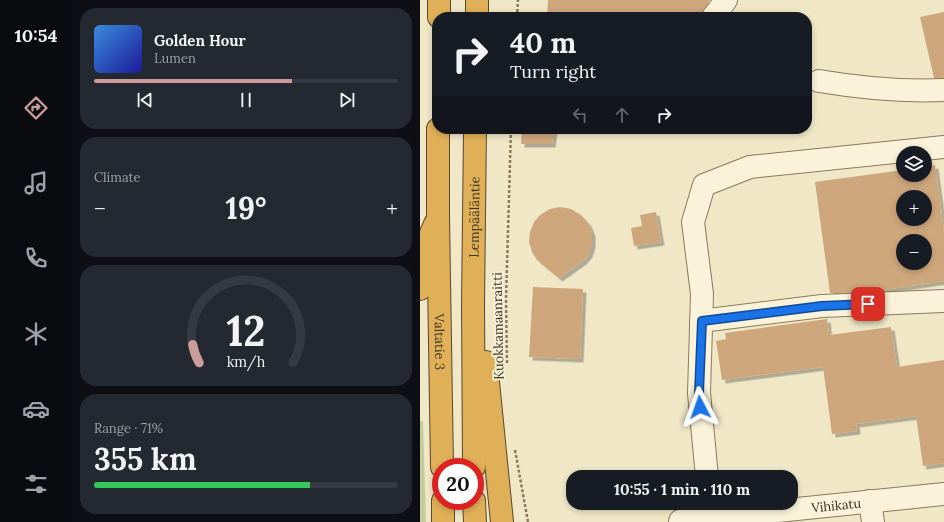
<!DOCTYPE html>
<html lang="en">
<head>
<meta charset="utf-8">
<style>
  body { margin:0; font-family:Lora,serif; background:#242831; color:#f1f3f6; height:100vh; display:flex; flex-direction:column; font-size:15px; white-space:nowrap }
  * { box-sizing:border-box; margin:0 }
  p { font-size:13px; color:#9ea1a6 }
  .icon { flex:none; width:22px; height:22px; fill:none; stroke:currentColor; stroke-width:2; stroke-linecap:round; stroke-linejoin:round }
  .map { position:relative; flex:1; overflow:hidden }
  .side { display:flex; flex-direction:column; gap:8px; padding:8px; background:#0d0f14; width:348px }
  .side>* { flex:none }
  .top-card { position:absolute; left:12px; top:12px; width:380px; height:122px; border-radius:16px; box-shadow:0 2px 6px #0003; background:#171b24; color:#f1f3f6; overflow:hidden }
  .tools { position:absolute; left:476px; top:146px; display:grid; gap:8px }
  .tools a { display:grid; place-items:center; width:36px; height:36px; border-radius:50%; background:#171b24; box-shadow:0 2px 6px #0003; font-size:20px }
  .speed { position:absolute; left:12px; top:458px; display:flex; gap:8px; font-size:20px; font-weight:700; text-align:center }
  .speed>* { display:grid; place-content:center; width:52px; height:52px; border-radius:50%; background:#171b24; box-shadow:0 2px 6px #0003; line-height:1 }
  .speed .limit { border:6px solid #d22; background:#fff; color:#111 }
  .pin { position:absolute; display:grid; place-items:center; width:34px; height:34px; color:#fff; margin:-17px; border-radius:8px; box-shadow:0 2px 6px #0006 }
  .me { position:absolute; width:44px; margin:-22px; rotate:356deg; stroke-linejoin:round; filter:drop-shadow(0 0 3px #0008) }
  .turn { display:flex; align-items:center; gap:14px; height:84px; padding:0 12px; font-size:18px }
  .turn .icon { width:52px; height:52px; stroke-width:2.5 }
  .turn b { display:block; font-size:28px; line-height:34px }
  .lanes { display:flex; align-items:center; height:38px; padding:0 12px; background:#0003; justify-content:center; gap:20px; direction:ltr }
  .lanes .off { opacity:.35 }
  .big { font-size:30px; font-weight:700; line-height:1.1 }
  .side .widget { flex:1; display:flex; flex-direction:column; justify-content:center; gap:6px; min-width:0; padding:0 14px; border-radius:16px; background:#242831 }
  .side .dial { align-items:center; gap:0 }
  .dial svg { height:104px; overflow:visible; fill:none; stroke:#363941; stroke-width:7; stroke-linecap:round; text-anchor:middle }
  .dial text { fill:#f1f3f6; stroke:none }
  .song { display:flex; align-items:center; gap:12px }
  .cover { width:48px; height:48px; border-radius:6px; background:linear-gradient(135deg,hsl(210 70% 55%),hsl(240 70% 35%)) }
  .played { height:4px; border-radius:2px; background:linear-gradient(90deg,#cb9d9a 65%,#363941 65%) }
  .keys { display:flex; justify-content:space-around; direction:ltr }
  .heat { display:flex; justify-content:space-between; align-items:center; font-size:22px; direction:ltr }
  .charge { height:6px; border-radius:3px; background:linear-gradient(90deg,#34c759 71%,#363941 0) }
  .trip { position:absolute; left:146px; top:470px; width:232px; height:40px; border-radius:16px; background:#171b24; box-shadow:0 2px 6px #0003; font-weight:700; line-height:40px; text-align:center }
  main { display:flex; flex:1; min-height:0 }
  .tabs { display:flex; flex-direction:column; width:72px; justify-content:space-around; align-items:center; background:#090b0e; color:#9ea1a6 }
  .tabs .icon { width:28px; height:28px }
  .tabs .active { color:#cb9d9a }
  .tabs b { font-size:18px; color:#f1f3f6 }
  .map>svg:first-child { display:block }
  .green { fill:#c3ce9a }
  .building { fill:#cea67c; fill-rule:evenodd; filter:url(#shadow) }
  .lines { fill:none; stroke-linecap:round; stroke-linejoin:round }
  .minor-casing { stroke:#8b795b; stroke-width:24 }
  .highway-casing { stroke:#59472f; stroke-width:24 }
  .path { stroke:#8b795b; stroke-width:2.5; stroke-dasharray:3 2; stroke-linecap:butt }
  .minor { stroke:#faf3da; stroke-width:22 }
  .highway { stroke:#dfb057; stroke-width:22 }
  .route-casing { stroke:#114b97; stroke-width:10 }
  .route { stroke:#1a73e8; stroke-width:7 }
  .labels { text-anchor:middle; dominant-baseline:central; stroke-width:4; stroke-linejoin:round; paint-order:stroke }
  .street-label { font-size:13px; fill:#3b301f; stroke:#f6f0d6 }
</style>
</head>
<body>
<main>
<nav class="tabs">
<b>10:54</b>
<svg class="icon active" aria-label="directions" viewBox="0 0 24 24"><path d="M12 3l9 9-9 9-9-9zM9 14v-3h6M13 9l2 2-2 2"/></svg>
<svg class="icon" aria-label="music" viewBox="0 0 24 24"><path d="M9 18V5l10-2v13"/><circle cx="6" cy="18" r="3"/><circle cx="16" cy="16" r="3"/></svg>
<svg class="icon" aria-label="phone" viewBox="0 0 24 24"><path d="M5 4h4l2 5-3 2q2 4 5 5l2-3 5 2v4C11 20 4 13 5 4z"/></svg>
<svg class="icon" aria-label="climate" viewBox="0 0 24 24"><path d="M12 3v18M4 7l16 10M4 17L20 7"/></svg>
<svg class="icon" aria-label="car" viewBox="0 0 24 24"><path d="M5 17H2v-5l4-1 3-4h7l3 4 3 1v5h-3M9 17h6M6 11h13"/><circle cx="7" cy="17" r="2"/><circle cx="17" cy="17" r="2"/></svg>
<svg class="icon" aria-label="filters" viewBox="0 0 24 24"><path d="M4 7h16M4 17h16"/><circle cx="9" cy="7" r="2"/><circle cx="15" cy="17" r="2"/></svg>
</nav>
<section class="side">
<div class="widget">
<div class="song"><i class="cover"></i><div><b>Golden Hour</b><p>Lumen</p></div></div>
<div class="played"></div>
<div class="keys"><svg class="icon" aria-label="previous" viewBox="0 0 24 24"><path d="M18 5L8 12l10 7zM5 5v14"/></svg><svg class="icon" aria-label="pause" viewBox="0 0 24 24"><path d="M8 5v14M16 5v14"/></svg><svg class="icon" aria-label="next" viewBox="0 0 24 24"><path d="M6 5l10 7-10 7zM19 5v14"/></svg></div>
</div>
<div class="widget"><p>Climate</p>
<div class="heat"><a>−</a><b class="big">19°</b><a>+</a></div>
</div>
<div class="widget dial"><svg viewBox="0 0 100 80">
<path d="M14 69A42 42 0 1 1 86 69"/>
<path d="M14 69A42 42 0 0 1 9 55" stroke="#cb9d9a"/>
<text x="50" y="56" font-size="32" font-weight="700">12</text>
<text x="50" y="72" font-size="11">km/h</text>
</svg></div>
<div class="widget"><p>Range · 71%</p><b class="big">355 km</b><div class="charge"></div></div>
</section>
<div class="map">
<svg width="524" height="522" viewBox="0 0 524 522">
  <defs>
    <filter id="shadow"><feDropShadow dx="3.5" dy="3.5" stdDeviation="0" flood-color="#0004"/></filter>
  </defs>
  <rect width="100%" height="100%" fill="#efe7c6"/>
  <path class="green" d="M0 421H3L6 522H0Z"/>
  <g class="building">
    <path d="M128 0H290L283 10 281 17H127Z"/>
    <path d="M524 12V78H514L500 17Z"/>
    <path d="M102 129H134L132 144H101Z"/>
    <path d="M515 165 524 231V281L450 292 410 293 395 182 483 170V175H505V167ZM483 197H505V219H483ZM483 241H505V263H483Z"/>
    <path d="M140 207 151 209 161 215 168 223 172 233V244L169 254 163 261 139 278 117 260 112 252 109 242 110 232 114 222 120 215 130 209Z"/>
    <path d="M236 212 241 242 214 246 211 228 222 226 220 215Z"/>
    <path d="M113 287 163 289 160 359 109 357Z"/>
    <path d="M407 319 409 335 471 327 477 367 524 360V463L503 466 496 416 436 424 437 431 412 434 403 367 302 380 296 341 306 339 305 333Z"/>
  </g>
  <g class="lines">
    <defs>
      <g id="minor">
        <path d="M293 17 306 0"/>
        <path d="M399 81C441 88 482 92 524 90"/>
        <path d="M281 321 402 306 524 301"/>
        <path d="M287 477 279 393 282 294 273 222 284 185 330 167 524 147"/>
        <path d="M450 501 453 522"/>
        <path id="s1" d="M260 521 524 494"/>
      </g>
      <g id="highway">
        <path d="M19 17V0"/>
        <path d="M57 17V0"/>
        <path id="s2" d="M18 129V217L22 467"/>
        <path d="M0 289 3 252 15 224"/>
        <path d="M66 362 82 522"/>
        <path id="s3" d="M54 467 53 305 55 129"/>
        <path d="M23 501V522"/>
        <path d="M54 501 55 522"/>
      </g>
    </defs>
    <use href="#minor" class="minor-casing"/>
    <use href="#highway" class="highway-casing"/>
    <g class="path">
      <path d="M97 17 98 0"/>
      <path d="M87 363 86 300 91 129"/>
      <path d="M95 450 108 522"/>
    </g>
    <use href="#minor" class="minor"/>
    <use href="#highway" class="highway"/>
  </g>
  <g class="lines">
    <defs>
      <path id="route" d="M280 407 279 393 282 321 402 306 448 304"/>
    </defs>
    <use href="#route" class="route-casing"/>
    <use href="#route" class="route"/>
  </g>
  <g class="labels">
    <g class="street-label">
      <text stroke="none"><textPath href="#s3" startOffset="250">Lempääläntie</textPath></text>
      <text transform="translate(78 326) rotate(-91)">Kuokkamaanraitti</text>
      <text stroke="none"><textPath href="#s2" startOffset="213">Valtatie 3</textPath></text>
      <text stroke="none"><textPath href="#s1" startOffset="157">Vihikatu</textPath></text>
    </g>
  </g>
</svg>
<div class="tools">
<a><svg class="icon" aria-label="layers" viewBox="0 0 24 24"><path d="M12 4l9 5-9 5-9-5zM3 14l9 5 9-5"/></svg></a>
<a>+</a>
<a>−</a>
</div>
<div class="speed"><div class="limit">20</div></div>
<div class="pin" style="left:448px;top:304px;background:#d93025"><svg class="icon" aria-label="arrive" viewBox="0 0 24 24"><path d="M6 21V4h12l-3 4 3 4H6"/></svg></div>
<svg class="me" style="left:280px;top:407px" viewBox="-20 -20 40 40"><path d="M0-17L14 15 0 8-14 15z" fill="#1a73e8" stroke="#fff" stroke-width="4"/></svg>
<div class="trip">10:55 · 1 min · 110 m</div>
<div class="top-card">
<div class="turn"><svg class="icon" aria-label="right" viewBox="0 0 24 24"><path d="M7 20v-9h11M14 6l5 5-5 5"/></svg><div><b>40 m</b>Turn right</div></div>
<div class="lanes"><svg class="icon off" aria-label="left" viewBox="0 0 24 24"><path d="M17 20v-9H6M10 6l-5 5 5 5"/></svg><svg class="icon off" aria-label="ahead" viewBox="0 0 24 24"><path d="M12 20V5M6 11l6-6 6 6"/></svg><svg class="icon" aria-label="right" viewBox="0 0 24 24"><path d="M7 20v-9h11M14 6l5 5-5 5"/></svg></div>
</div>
</div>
</main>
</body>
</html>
